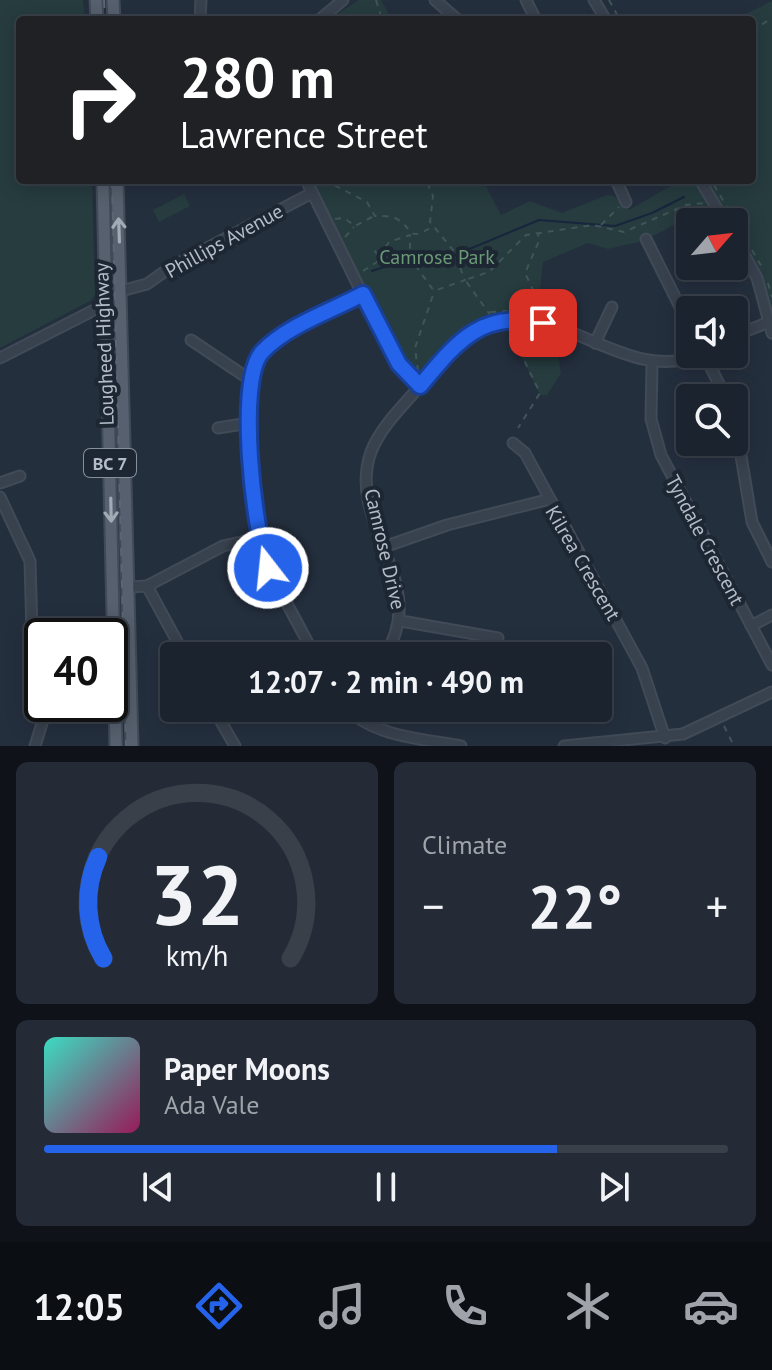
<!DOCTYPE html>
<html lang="en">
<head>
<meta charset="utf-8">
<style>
  body { margin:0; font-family:"PT Sans",sans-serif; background:#242b36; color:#f1f3f6; height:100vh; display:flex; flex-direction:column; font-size:30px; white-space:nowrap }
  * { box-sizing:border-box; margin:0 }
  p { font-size:26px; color:#a0a4aa }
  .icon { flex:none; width:44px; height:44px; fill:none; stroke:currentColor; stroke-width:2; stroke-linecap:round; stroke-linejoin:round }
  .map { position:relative; height:746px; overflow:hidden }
  .drawer { display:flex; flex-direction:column; gap:16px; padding:16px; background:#0f1319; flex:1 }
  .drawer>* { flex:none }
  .guide { position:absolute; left:16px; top:16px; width:740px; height:168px; border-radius:8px; box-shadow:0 4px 20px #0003,0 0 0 2px #39404a; background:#202124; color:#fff; overflow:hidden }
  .needle { width:52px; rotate:62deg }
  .controls { position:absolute; left:676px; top:208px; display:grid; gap:16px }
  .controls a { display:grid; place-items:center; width:72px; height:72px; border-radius:8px; background:#1b232e; box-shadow:0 4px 20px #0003,0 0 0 2px #39404a; font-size:40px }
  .speed { position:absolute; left:24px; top:618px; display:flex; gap:16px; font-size:40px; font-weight:700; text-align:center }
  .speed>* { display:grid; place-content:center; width:104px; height:104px; border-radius:50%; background:#1b232e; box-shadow:0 4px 20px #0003,0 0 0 2px #39404a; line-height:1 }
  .speed .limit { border:4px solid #111; border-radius:12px; background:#fff; color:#111 }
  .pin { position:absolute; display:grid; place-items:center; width:68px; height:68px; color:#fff; margin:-34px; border-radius:16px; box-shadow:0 4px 12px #0006 }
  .me { position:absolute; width:88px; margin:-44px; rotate:344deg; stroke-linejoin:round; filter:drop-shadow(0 0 6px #0008) }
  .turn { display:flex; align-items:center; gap:28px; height:168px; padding:0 32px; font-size:36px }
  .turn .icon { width:104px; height:104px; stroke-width:2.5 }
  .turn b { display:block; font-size:56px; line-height:68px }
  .big { font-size:60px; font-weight:700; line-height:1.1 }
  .drawer .tile { flex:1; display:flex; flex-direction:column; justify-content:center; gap:12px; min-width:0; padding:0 28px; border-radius:12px; background:#242b36 }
  .drawer .dial { align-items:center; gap:0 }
  .dial svg { height:208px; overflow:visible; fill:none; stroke:#39404a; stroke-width:7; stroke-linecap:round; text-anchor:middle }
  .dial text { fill:#f1f3f6; stroke:none }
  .song { display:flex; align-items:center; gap:24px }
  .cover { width:96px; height:96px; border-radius:12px; background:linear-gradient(135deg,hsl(170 70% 55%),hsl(330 70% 35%)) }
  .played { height:8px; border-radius:4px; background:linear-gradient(90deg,#2563eb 75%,#39404a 75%) }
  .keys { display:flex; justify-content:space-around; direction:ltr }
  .heat { display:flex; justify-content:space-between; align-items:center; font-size:44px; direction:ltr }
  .drawer .tiles { flex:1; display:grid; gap:16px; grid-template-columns:1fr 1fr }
  .tile:last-child { grid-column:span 2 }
  .trip { position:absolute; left:160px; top:642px; width:452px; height:80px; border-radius:8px; background:#1b232e; box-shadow:0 4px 20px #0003,0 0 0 2px #39404a; font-weight:700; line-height:80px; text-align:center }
  .menu { display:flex; height:128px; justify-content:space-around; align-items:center; background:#0b0e12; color:#a0a4aa }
  .menu .icon { width:56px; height:56px }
  .menu .active { color:#2563eb }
  .menu b { font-size:36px; color:#f1f3f6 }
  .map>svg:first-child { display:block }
  .green { fill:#263c3f }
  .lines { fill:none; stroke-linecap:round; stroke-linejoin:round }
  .stream { stroke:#17263c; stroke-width:2 }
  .minor-casing { stroke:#414a57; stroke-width:13 }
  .major-casing { stroke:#414a57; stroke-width:15 }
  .path { stroke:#3f5557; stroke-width:2; stroke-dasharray:6 6; stroke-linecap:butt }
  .minor { stroke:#38414e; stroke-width:9 }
  .major { stroke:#56606e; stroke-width:11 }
  .rail { stroke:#5a6575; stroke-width:2; stroke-dasharray:8 8; stroke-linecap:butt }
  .oneway { stroke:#a1aab7 }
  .route-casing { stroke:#184099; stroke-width:20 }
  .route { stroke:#2563eb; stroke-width:14 }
  .labels { text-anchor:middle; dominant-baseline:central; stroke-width:8; stroke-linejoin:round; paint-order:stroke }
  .shield { fill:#1d2633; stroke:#878f9c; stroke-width:2 }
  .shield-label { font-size:18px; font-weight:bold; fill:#b4bcc9 }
  .street-label { font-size:20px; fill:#b4bcc9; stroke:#1d2633 }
  .park-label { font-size:20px; fill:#6b9a76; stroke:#1d2633 }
</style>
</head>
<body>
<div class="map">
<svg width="772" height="746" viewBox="0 0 772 746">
  <rect width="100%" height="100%" fill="#242f3e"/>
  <g class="green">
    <path d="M0 0H83L85 20H20V180H92L95 295 90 301 0 348Z"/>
    <path d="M359 0H381L392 20H328Z"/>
    <path d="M772 1V313L754 260 706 180H752V20L737 18Z"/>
    <path d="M312 180H483L501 215 530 201 562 213 607 195 614 196 629 210 681 180H693L710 207 643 241 608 249 588 243 543 262 537 316C484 310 454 335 422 374L414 372 391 338Z"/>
    <path d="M184 194 190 206 159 222 153 210Z"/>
    <path d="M506 325 530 326 555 333 561 373 547 395H540Z"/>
  </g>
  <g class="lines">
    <path class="stream" d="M372 271 402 261 438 262 539 220 615 226 652 213 684 197"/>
    <defs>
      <g id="minor">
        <path d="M435 0 458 20"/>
        <path d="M526 0 536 20"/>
        <path d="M594 0 606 20"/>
        <path d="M200 20 201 0"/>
        <path d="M319 20 343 0"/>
        <path d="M306 180 393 356 420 386"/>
        <path d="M616 180 626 202"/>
        <path d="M700 180 725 222"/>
        <path d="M734 236 757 278 772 333"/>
        <path d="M646 239 690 327"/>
        <path d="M121 291 147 284 171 267 312 193"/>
        <path d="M734 336 769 322"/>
        <path d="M191 340 249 379"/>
        <path d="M595 343 612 307"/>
        <path d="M704 354 726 398"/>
        <path d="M0 358 106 304"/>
        <path d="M652 363 651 419 661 455 772 665"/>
        <path d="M734 414 752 522 772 562"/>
        <path d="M218 428 249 423"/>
        <path d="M513 443 525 453 550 499"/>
        <path d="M0 483 20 476"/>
        <path d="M0 497 30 561 32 634 42 663"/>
        <path d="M384 547 447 525 550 499 642 668 665 738"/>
        <path d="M147 586 185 656"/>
        <path d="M129 587 147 586 223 546 259 538"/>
        <path d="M401 621 498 638"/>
        <path d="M751 626 772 615"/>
        <path d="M315 656 268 568 259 538 248 387C257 334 320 317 363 294"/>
        <path d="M384 656C433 584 345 524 371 452 381 425 408 401 426 379 439 363 451 346 468 334 544 279 622 391 700 354"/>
        <path d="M213 708 235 746"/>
        <path d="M346 708C375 737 423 739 461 746"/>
        <path d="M35 746 48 704"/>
        <path d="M564 746 683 734 772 692"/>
      </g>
      <g id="major">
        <path d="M96 0 97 20"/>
        <path d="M113 0 114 20"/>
        <path d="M103 180 116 746"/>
        <path d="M117 180 132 746"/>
      </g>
    </defs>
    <use href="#minor" class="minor-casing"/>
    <use href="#major" class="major-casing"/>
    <g class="path">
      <path d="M376 0 382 20"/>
      <path d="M609 0 620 20"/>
      <path d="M752 31 772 18"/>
      <path d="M324 180 367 202 375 216C380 216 390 216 395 218 415 228 405 243 432 227"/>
      <path d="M714 185 741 231"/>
      <path d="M335 219 344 218 355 226 372 217"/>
      <path d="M601 225 619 207"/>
      <path d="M345 237 354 227"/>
      <path d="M752 250 763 269"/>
      <path d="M379 257 389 242 410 235V258L434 291 465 280 453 250 430 222 433 196 426 180"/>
      <path d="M363 271 377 262 379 257 372 247"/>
      <path d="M768 283 772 297"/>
      <path d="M530 311 535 310 536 296 525 273 539 241 538 233"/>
      <path d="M490 312 523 310"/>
      <path d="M491 316 465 280 489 272 526 235 593 225 624 232 686 205 704 203"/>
      <path d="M509 329 540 393 518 428"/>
      <path d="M418 371 415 348 434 292"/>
      <path d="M724 726 734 746"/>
    </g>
    <use href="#minor" class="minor"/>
    <use href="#major" class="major"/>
    <g class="rail">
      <path d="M104 0 105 20"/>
      <path d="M112 180 126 746"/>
    </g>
  </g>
  <defs><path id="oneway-shaft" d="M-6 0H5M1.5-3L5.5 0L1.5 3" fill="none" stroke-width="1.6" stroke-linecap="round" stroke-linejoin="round" transform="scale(2)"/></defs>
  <g class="oneway">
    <use href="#oneway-shaft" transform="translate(119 230) rotate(-92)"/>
    <use href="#oneway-shaft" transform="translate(111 510) rotate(89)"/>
  </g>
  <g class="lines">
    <defs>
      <path id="route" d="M268 568C254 532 236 381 262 352 286 326 331 311 363 294L399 364 420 386C456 343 480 310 543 323"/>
    </defs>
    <use href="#route" class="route-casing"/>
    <use href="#route" class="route"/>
  </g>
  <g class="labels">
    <rect class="shield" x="84" y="449" width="52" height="28" rx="6"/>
    <g class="shield-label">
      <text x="110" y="463">BC 7</text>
    </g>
    <g class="street-label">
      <text transform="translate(224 241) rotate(-29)">Phillips Avenue</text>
      <text transform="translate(104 344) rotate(-92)">Lougheed Highway</text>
      <text transform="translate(705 540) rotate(62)">Tyndale Crescent</text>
      <text transform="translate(385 549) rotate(77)">Camrose Drive</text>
      <text transform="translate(583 563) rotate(60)">Kilrea Crescent</text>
    </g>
    <g class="park-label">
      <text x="437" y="257">Camrose Park</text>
    </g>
  </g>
</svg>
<div class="controls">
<a><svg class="needle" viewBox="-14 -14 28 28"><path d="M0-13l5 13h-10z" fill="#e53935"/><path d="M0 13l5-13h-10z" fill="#a0a4aa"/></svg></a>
<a><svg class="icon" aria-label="sound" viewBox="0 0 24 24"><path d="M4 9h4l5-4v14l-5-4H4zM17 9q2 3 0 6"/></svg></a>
<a><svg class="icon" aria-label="search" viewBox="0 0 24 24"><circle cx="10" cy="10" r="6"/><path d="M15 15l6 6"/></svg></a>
</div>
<div class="speed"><div class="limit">40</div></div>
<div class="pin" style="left:543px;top:323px;background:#d93025"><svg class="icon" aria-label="arrive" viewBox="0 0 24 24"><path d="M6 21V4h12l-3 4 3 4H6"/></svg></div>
<svg class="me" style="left:268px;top:568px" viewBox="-20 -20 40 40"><circle r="17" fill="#2563eb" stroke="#fff" stroke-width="3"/><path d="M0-11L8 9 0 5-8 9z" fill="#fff"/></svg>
<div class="trip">12:07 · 2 min · 490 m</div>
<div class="guide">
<div class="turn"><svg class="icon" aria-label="right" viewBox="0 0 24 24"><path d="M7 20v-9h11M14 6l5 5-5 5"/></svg><div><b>280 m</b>Lawrence Street</div></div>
</div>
</div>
<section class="drawer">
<div class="tiles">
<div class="tile dial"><svg viewBox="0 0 100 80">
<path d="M14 69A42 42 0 1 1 86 69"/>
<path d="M14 69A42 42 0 0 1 12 30" stroke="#2563eb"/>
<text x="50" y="56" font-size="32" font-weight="700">32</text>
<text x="50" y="72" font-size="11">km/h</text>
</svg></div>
<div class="tile"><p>Climate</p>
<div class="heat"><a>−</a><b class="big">22°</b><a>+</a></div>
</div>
<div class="tile">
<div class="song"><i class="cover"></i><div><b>Paper Moons</b><p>Ada Vale</p></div></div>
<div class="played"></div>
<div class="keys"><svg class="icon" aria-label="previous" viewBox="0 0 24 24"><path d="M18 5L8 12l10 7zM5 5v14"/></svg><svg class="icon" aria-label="pause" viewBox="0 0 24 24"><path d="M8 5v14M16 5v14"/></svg><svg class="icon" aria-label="next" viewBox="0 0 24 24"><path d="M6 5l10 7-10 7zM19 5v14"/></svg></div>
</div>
</div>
</section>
<nav class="menu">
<b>12:05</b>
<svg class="icon active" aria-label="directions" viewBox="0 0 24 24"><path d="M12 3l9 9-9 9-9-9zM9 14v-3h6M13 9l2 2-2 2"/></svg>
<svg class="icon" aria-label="music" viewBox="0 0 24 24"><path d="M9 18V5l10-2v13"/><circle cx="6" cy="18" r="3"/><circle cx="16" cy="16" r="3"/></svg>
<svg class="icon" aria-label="phone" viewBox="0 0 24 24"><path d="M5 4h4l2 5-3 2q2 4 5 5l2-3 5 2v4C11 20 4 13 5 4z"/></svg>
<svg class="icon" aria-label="climate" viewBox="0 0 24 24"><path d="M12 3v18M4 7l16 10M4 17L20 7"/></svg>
<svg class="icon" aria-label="car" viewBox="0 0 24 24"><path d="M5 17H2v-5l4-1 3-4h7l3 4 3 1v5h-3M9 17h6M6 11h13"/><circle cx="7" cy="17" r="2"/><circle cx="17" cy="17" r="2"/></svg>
</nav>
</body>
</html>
